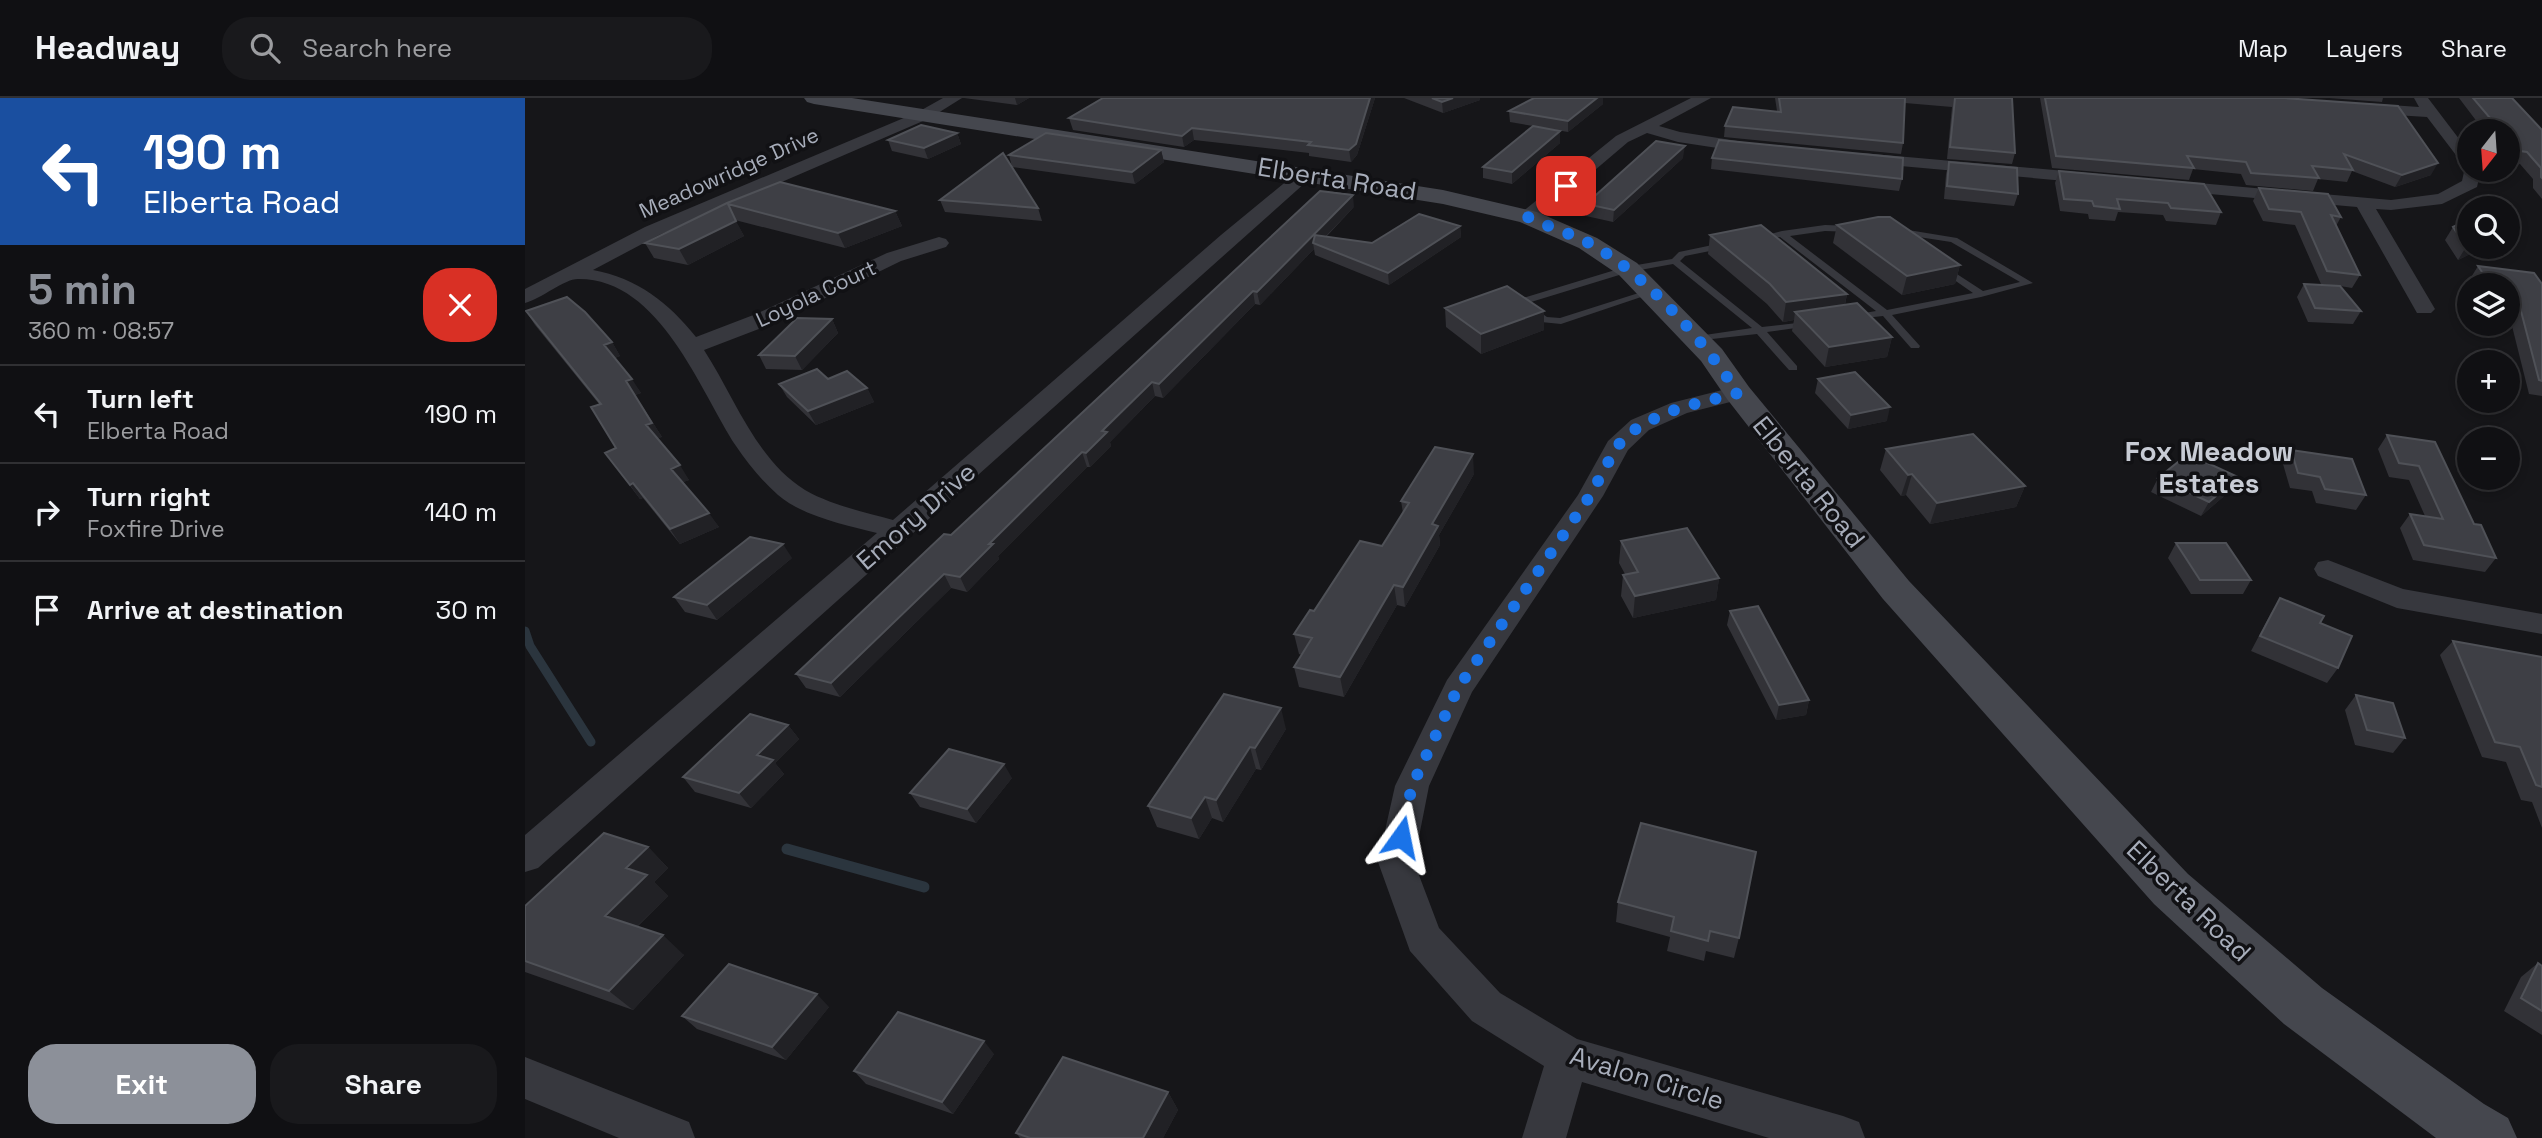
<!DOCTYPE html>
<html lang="en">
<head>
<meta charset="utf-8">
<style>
	:root { --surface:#101013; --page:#19191c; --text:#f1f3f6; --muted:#9c9da0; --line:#303033; --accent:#8c9099 }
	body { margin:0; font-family:"Space Grotesk",sans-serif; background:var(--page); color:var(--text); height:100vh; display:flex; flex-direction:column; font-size:26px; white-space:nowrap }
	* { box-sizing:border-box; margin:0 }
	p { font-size:23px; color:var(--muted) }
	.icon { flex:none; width:38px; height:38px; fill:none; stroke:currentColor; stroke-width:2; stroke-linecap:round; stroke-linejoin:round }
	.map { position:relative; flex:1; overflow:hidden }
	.details { display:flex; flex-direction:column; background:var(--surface); width:525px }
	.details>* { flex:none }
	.hud { background:#1a4fa0; color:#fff; overflow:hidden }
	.needle { width:46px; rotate:197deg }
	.buttons { position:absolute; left:1932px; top:21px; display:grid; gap:14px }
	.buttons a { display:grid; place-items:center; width:63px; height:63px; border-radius:50%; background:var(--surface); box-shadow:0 4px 10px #0003,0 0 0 2px var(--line); font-size:35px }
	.pin { position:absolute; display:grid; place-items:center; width:60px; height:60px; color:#fff; margin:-30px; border-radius:14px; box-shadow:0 4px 10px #0006 }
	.me { position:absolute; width:77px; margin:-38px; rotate:12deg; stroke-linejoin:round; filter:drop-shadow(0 0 5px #0008) }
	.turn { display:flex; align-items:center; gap:24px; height:147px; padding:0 28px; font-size:32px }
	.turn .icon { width:91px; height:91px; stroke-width:2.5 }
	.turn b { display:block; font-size:49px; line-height:60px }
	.round { display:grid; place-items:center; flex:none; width:74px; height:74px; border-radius:28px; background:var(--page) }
	.summary { display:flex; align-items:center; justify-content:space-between; height:119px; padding:0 28px }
	h1 { font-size:42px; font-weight:600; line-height:52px; color:var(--accent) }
	.cta { display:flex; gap:14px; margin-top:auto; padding:14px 28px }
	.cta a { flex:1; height:80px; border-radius:28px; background:var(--accent); color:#fff; font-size:28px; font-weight:600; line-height:80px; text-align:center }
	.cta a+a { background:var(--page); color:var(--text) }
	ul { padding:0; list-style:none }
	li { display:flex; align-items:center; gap:21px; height:98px; padding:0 28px; border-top:2px solid var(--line) }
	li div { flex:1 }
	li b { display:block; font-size:26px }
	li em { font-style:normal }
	header { display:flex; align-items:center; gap:42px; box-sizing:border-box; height:98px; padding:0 35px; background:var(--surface); border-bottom:2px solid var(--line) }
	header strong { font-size:33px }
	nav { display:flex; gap:38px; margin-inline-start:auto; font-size:24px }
	.search { width:490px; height:63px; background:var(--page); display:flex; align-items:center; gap:18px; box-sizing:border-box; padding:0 24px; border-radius:28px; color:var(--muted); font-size:26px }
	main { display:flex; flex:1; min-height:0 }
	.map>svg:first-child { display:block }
</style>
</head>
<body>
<header>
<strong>Headway</strong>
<div class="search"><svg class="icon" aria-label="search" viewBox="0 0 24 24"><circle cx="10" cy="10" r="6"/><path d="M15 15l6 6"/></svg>Search here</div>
<nav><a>Map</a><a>Layers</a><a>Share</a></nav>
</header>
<main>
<section class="details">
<div class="hud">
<div class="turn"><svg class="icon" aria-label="left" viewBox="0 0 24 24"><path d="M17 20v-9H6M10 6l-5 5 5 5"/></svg><div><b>190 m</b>Elberta Road</div></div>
</div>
<div class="summary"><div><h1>5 min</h1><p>360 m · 08:57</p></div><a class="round" style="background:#d93025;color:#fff"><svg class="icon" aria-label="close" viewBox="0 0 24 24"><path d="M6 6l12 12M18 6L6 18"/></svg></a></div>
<ul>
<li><svg class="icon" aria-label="left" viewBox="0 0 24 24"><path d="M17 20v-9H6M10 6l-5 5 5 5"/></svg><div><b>Turn left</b><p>Elberta Road</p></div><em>190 m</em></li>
<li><svg class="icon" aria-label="right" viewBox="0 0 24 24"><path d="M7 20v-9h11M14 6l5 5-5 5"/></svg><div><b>Turn right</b><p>Foxfire Drive</p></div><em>140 m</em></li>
<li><svg class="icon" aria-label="arrive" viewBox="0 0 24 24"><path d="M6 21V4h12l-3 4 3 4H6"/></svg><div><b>Arrive at destination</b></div><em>30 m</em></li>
</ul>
<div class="cta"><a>Exit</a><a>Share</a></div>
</section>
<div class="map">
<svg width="2017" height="1040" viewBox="0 0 2017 1040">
	<rect width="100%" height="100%" fill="#161619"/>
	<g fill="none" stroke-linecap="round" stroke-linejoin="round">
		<path stroke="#2b353e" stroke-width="9" d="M0,533L5,548L66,644"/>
		<path stroke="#2b353e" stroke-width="11" d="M262,751L399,789"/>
		<path fill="#37383e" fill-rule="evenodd" d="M1300,127L1329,128L1333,131L1329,134L1300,133L1265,138L1362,212L1448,195L1415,172L1413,170L1418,167L1458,193L1495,184L1426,144L1368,135V131L1371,130L1432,140L1508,185L1456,199L1367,217L1395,248L1394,250H1386L1358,218L1322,222V218L1351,213L1255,139L1232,144L1227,141L1257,133Z
			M1202,144L1205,145V149L1160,158L1155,163L1237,229L1289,223V227L1285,228L1242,234L1272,268V272H1264L1232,236L1169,243V239L1173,238L1227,230L1148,166L1104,174L1006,204V208L1022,219L1035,220L1123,192L1131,194L1036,226L1016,224L996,209L998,200L1100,169L1147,161L1154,154Z"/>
		<path fill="#37383e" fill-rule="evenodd" d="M418,0H437L405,20L134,137L68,172C112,180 144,205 171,239L231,216L362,155L414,139L421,141L424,145L421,149L376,163L247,226L179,252C209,298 231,362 280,392C306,407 339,414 368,422L696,137L775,72L781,71L790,76L13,770L0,774V737L352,435C321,427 279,419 253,397C237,383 223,366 211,348C175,293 135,180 53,181C39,181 16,201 0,205V191L120,129L393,14Z
			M1166,0H1186L1134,28L1155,34L1238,47L1240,51L1238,55L1232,56L1153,44L1122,35L1103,44L1010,123H996L994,119L996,115L1091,38Z
			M1889,0H1903L1944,54V72H1956L1952,89L1917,106L1866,112L1851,111L1910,211L1906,215H1892L1832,109L1640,92L1631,87L1640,82L1866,102L1913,96L1937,83L1940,69L1902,19L1837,15L1829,10L1837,5L1894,9Z
			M1337,55L1574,76L1583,81L1574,86L1331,64L1329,60L1331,56Z
			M1213,288L1221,290L1225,295L1221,300L1162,315L1124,332L1103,352L1078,398L947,594L904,688L889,764L914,830L975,895L1052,941L1318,1018L1334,1024L1340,1040H1244L1057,984L1041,1040H997L1019,968L947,923L885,853L853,764L870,688L922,582L1053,397L1083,343L1106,322L1146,305Z
			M1803,462L1878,491L2017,516V536L1872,510L1793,478L1789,471L1793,464Z
			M0,959L164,1024L170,1040H94L0,1001Z"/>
		<path fill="#45474e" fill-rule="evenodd" d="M279,0H327L918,92L1012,114L1072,140L1112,165L1197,251L1224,289L1384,483L1663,776L1797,890L1959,1006L1983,1020L1992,1040H1911L1759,926L1629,806L1358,501L1202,301L1176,263L1094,177L1054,150L995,124L918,106L289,6L282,4Z"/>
	</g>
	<path fill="#323237" d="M439,0H504L492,7Z
		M578,0H850L832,57L826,64L784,58V55L669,42L659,49L548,32L544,20Z
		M879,0H955V2L918,15Z
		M1250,0H1487L1490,55L1487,66L1422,61L1427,9L1380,5L1378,45L1376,56L1199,39L1200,28L1252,13Z
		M1515,0H1759L1906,77L1870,89L1827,73L1822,84L1793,81L1788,93L1721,87L1716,76L1668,71L1664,82L1527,70Z
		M1804,0H1858L1857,4Z
		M1934,0H1987L2017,32V101L2008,90V81L1995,66L1988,65L1983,59V33H1959Z
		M1078,6L1043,34L985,24L984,13Z
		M1035,33V45L987,86L958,80V69Z
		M432,35L436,46L403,61L367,53L363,42Z
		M636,52L639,64L610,86L487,69L484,57Z
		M1158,60L1088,124L1061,118V106Z
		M1187,60L1377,81L1374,93L1186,71Z
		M1424,64L1493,96L1489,108L1419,101L1421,76Z
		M1534,73L1696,114L1691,127L1641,123L1638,117L1593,114L1590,123L1564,121L1563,116L1535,113L1530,85Z
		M1734,90L1816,119L1811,128L1835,177L1827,190L1815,188L1836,213L1828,226L1783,224L1772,199L1779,186L1809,188L1796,186L1770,127L1738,123L1728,103Z
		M415,102L513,110L517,123L420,114Z
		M202,105L370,113L377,128L320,150L210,122L219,138L163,167L129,160L120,145Z
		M829,109L801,139L847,145L935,128L936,139L864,187L790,157L789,151L735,207L730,206L638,300L630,298L585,344L586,348L565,369H562L473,458L474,461L442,494L426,490L315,599L281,590L271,576L426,437Z
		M1312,127L1435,167L1430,186L1377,197L1308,145Z
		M1928,129L1944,149H1959L1933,162L1920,142Z
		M1185,137L1322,196L1320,207L1367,239L1362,259L1300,269L1267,233L1269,222L1258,224L1242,206L1183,156Z
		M1953,168L2017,186V298L2004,296L1983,212V187H1949L1945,181Z
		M920,210L1019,232L956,256L921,229Z
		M1,213L87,244L95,258L90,260L116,295L110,297L137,339L132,340L164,382L158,384L194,429L155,446L118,400L115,401L80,355L91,350L74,306L10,227Z
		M307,221L313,235L277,272L241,271L234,257Z
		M303,281L342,290L349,304L291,327L262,299L254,286Z
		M1293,281L1362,323L1323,331L1290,295Z
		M1862,337L1910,344L1949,426L1971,460L1960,474L1888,462L1875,430L1885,416L1900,418L1884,382L1864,379L1853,351Z
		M1361,351L1500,388L1491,409L1405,426L1381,397L1376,398L1355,372Z
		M1766,352L1841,397L1831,412L1791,405L1787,393L1765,390L1758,366Z
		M949,376L914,437L915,447L880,509L872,507L819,599L774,589L769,569L777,557L774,556L769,536L789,513L857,448L878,415L876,403Z
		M1713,379L1705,393L1676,418L1626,394L1633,380Z
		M1096,443L1194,480L1191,502L1108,520L1096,498L1098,477L1100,476L1094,465Z
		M1651,445L1726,482L1718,496H1666L1643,460Z
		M267,460L192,522L160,514L149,499Z
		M1755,500L1795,525L1813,570L1802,585L1726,553L1746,515Z
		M1205,513L1284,602L1281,617L1251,622L1202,527Z
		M1928,543L2017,559V730L2007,704L1996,702L1981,664L1957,659L1915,557Z
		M699,596L761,631L736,672L731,671L698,724L687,720L674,741L632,729L623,708Z
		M1831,597L1880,640L1868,655L1830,647L1820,612Z
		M263,627L274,641L250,665L259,676L226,710L170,694L158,679Z
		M487,680L451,725L395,709L385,695Z
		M1116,725L1214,840L1209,860L1181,853L1179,863L1142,853L1145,839L1091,824L1093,804Z
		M123,749L143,770L129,784L143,798L112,829L159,857L108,912L0,874V808Z
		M2013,865L2017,868V937L1979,913L1996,879Z
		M304,909L261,962L172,931L157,918Z
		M469,956L428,1016L341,986L329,973Z
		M643,994L653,1012L638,1040H495L491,1035Z"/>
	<path fill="#212125" d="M490,0H504L492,7Z
		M845,0H850L832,57L826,64L824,52Z
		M928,0H955V2L918,15L917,4Z
		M1072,0H1078V6L1043,34V23Z
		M667,30L669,42L659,49L657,38Z
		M1035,33V45L987,86V74Z
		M432,35L436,46L403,61L399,50Z
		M1160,48L1158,60L1088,124L1089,112Z
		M636,52L639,64L610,86L607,74Z
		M1913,65L1906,77L1870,89L1877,77Z
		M828,97L829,109L792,147L788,145L789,151L735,207L732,194Z
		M370,113L377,128L320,150L313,135Z
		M211,123L219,138L163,167L154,151Z
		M935,128L936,139L864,187L863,175Z
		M1944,148V149H1959L1933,162L1941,149Z
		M1435,167L1430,186L1377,197L1382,178Z
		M728,193L730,206L638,300L634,286Z
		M1322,196L1318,215L1270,214L1269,222L1258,224L1261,204Z
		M1019,213V232L956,256V236Z
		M307,221L313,235L277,272L270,258Z
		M1367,239L1362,259L1300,269L1304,249Z
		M87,244L95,258L88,261L79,247Z
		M107,281L116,295L110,297L137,339L130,341L121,327L101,283Z
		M627,284L630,298L585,344L586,348L565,369L561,355L577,333Z
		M342,290L349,304L291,327L283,313Z
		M1365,309L1362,323L1323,331L1326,317Z
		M557,354L562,369L473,458L474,461L442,494L435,479L464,446Z
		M948,356L949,376L914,437L915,447L880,509L878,489L907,426Z
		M155,367L164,382L156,385L146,371Z
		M1387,376L1381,397L1376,398L1383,377Z
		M1713,379L1705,393L1676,418L1684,404Z
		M108,385L118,400L115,401L105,387Z
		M1500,388L1491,409L1405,426L1412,405Z
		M184,415L194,429L155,446L145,431Z
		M258,446L267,460L192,522L182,507Z
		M419,476L426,490L315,599L306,585Z
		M1194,480L1191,502L1108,520L1110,498Z
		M869,487L872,507L819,599L815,579Z
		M1284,602L1281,617L1251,622L1254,607Z
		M756,610L761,631L736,672L730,650Z
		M263,627L274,641L250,665L259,676L226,710L214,695L232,657Z
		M725,649L731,671L698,724L691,702Z
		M479,666L487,680L451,725L442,711Z
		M680,699L687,720L674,741L666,720Z
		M123,749L143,770L129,784L143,798L102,838L80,818L101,770Z
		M138,837L159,857L108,912L84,893Z
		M292,896L304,909L261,962L247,949Z
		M459,943L469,956L428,1016L417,1004Z
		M643,994L653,1012L638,1040H618Z"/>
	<path fill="#3e3f45" stroke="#4f5157" stroke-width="2" d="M578,0H845L831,46L824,52L783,47L786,44L667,30L657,38L544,20Z
		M907,0H928L917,4Z
		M1009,0H1072L1043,23L984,13Z
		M1254,0H1380L1378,45L1200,28L1208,9L1256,14Z
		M1430,0H1487L1490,55L1425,49Z
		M1520,0H1759L1873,8L1913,65L1877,77L1819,56L1828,72L1787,68L1794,80L1726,75L1721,64L1662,58L1669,70L1531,58Z
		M1948,0H1987L2017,32V80L2016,79V70L2002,54L1995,53L1983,41V33H1976Z
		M396,27L432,35L399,50L363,42Z
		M1008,28L1035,33L987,74L958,69Z
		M521,35L636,52L607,74L484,57Z
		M1194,42L1378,60L1377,81L1187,60Z
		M1131,43L1160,48L1089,112L1061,106Z
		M478,55L513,110L415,102Z
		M1424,64L1492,70L1493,96L1422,88Z
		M1534,73L1679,86L1696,114L1646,110L1643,105L1592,101L1595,111L1569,108L1567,103L1539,101Z
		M255,84L370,113L313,135L203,106L211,123L154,151L120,145L202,105Z
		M1734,90L1803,96L1816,119L1806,117L1835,177L1802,173L1776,114L1744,111Z
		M795,93L828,97L732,194L728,193L634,286L627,284L577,333L582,334L561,355L557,354L464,446H468L435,479L419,476L306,585L271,576L419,436L426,437Z
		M894,116L935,128L863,175L788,145L790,137L847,145Z
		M1353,119H1365L1435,167L1382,178L1312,127Z
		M1944,121V148L1941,149L1928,129Z
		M1236,127L1322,196L1261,204L1245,186L1185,137Z
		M1953,168L2009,175L2017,186V283L2014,282L1991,194L1983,193V187H1966Z
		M1779,186L1815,188L1836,213L1790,210Z
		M982,188L1019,213L956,236L920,210Z
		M42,199L60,214L87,244L79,247L107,281L101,283L127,325L121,327L155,367L146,371L184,415L145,431L108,385L105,387L80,355L91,350L66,309L76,306L1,213Z
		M1332,205L1367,239L1304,249L1270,214Z
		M272,220L307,221L270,258L234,257Z
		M292,271L303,281L322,273L342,290L283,313L254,286Z
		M1330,274L1365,309L1326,317L1293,281Z
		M1448,336L1500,388L1412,405L1387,376L1383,377L1361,351Z
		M1862,337L1910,344L1949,426L1956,427L1971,460L1899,447L1885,416L1918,421L1894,368L1874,365Z
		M910,349L948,356L907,426L913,428L878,489L869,487L815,579L769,569L787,540L769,536L785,512L789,513L835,443L857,448L884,405L876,403Z
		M1766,352L1827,361L1841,397L1800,391L1795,379L1773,375Z
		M1663,356L1713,379L1684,404L1633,380Z
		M1162,430L1194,480L1110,498L1098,477L1113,474L1096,443Z
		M225,439L258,446L182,507L149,499Z
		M1651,445H1701L1726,482H1675Z
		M1755,500L1799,518L1795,525L1827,538L1813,570L1735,538Z
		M1233,508L1284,602L1254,607L1205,513Z
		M1928,543L2017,559V689L2011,687L1995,649L1970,644Z
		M699,596L756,610L730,650L725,649L691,702L680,699L666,720L623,708Z
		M1831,597L1868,605L1880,640L1842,632Z
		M225,616L263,627L232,657L248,662L214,695L158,679Z
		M424,651L479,666L442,711L385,695Z
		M1116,725L1231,754L1214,840L1185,833L1183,843L1146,833L1149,819L1093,804Z
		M79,735L123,749L101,770L122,777L80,818L138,837L84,893L0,863V808Z
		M2013,865L2017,868V913L1996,900Z
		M204,866L292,896L247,949L157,918Z
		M373,914L459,943L417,1004L329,973Z
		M538,959L643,994L618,1040H505L491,1035Z"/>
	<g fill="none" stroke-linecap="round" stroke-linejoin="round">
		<path stroke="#1a73e8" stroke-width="12" stroke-dasharray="0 21.6" d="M876,739L887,688L933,590L1065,398L1092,348L1115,327L1154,310L1213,295C1179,243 1118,173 1062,144C1043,135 1022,128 1003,119L1041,88"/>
	</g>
	<g text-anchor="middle" stroke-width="7" stroke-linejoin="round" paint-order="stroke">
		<g font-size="21" fill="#a7adba" stroke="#111114">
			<text transform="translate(204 75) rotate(-24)" y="7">Meadowridge Drive</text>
			<text transform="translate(291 196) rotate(-25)" y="7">Loyola Court</text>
		</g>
		<g font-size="26" fill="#a7adba" stroke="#111114">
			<text transform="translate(812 81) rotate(9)" y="9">Elberta Road</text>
			<text transform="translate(1284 384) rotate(51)" y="9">Elberta Road</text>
			<text transform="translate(391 418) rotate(-41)" y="9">Emory Drive</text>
			<text transform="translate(1664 803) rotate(44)" y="9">Elberta Road</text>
			<text transform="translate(1122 980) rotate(17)" y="9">Avalon Circle</text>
		</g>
		<g font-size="28" font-weight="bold" fill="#c8ccd5" stroke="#111114">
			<text x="1684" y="363">Fox Meadow<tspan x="1684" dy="32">Estates</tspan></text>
		</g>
	</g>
</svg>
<div class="buttons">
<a><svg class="needle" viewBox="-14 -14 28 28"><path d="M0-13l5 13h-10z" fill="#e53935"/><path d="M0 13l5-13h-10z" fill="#9c9da0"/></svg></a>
<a><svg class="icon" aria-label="search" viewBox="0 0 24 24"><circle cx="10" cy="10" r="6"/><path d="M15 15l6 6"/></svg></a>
<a><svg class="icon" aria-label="layers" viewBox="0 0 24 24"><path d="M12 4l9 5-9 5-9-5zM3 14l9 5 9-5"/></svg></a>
<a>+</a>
<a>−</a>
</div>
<div class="pin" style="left:1041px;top:88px;background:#d93025"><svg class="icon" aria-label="arrive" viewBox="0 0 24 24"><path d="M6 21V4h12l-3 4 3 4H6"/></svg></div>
<svg class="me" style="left:876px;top:739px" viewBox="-20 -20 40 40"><path d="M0-17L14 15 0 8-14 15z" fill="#1a73e8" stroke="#fff" stroke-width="4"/></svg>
</div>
</main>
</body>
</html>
